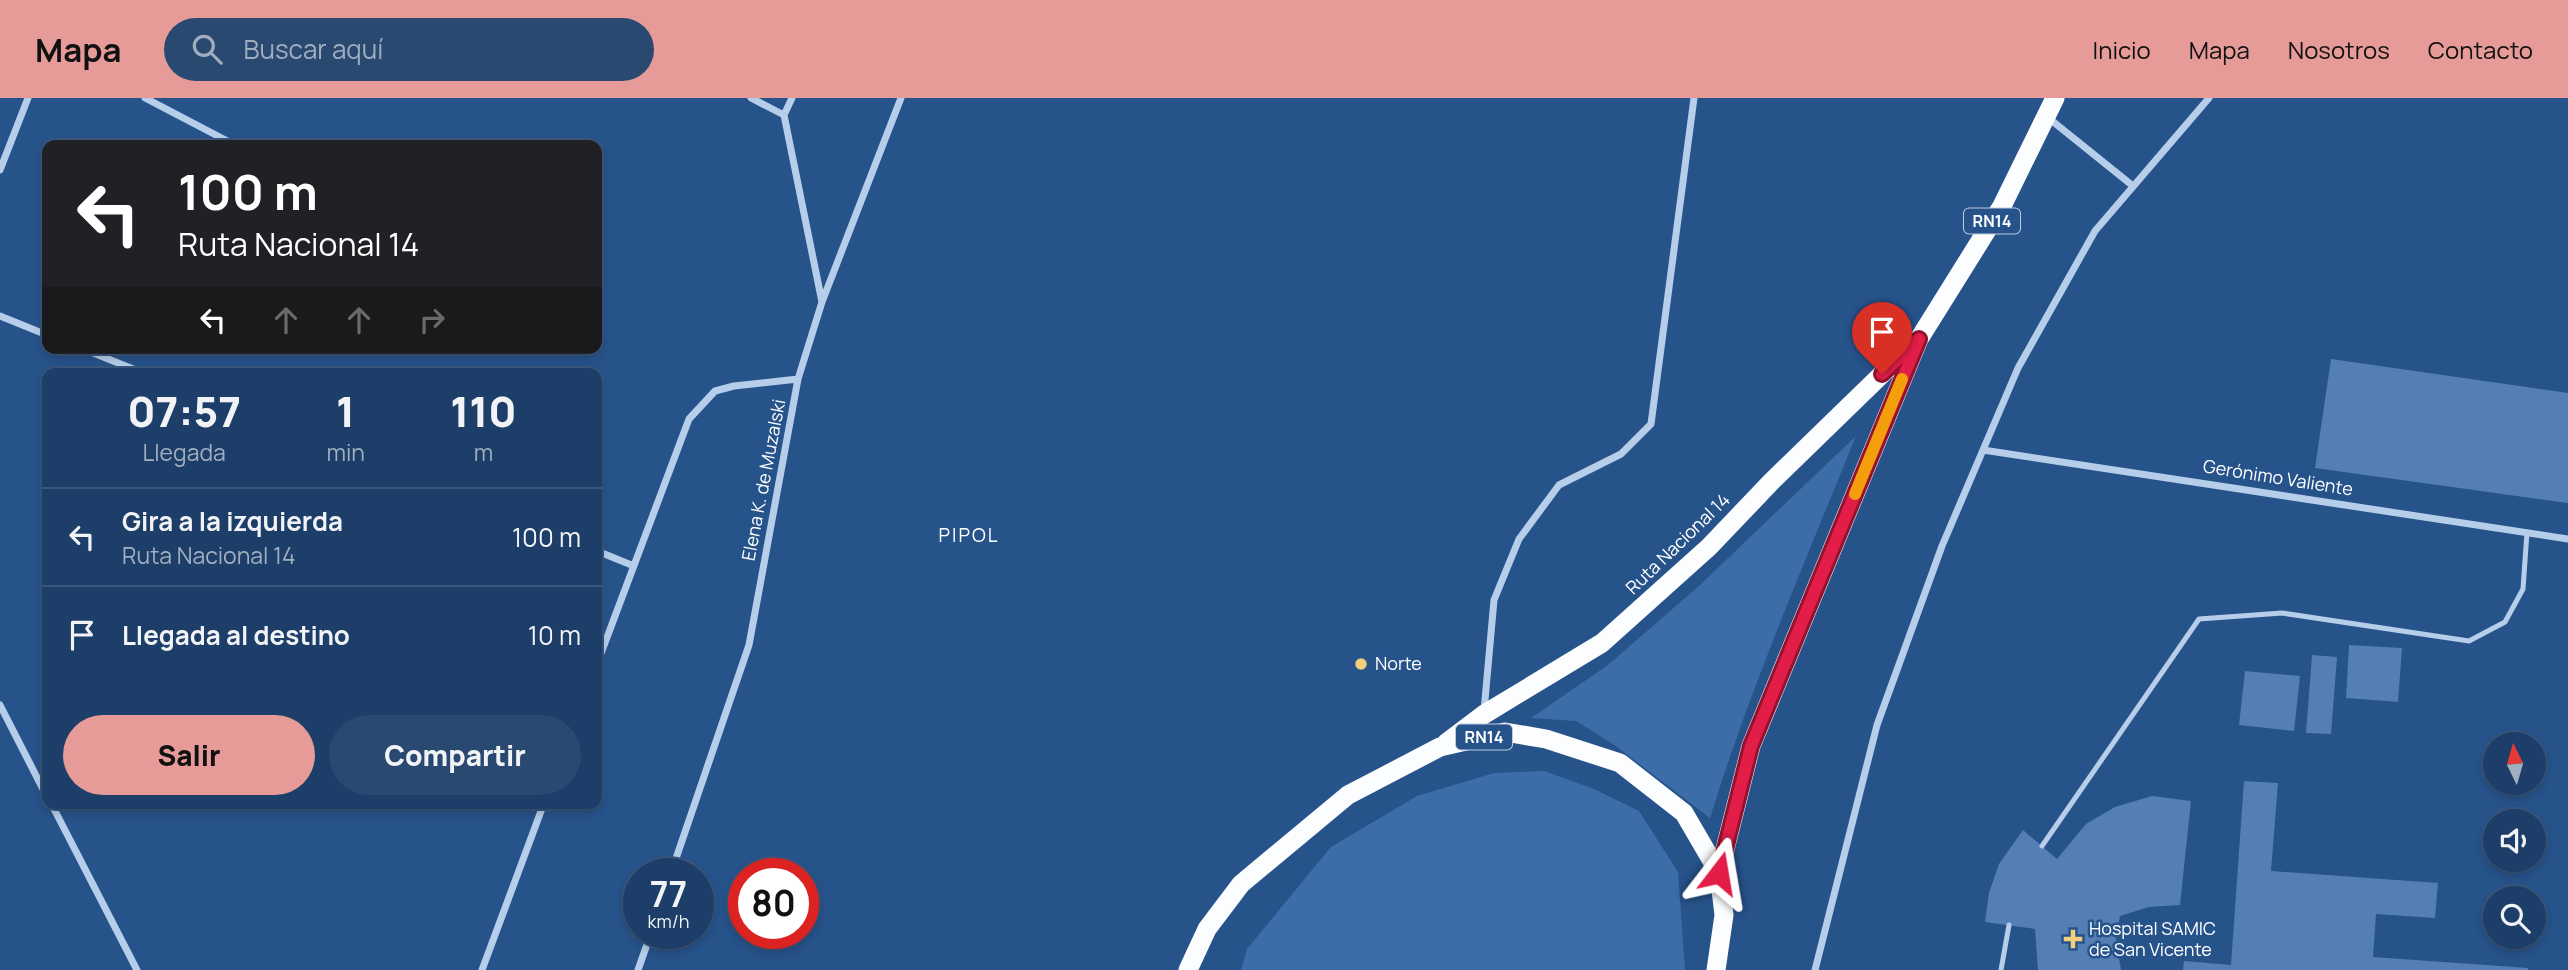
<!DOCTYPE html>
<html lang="es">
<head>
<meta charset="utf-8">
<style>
	:root { --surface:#1d3e68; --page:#2a4971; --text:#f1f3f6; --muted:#a0aec0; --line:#3b577c; --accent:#e69b98 }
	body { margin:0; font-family:Manrope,sans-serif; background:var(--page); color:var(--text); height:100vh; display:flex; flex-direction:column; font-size:26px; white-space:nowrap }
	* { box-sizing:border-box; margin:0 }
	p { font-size:23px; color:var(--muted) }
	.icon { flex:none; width:38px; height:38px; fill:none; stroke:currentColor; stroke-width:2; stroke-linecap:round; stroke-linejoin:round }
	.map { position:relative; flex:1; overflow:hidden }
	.drawer { position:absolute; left:42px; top:270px; width:560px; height:441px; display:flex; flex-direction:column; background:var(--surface); border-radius:14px; box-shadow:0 4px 10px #0003,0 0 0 2px var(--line) }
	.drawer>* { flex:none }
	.hud { position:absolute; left:42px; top:42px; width:560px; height:214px; border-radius:14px; box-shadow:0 4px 10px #0003,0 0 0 2px var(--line); background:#202124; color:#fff; overflow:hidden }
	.needle { width:46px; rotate:355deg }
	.controls { position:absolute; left:2483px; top:634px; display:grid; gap:14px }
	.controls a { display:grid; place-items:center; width:63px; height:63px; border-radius:50%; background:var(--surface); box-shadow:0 4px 10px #0003,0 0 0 2px var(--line); font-size:35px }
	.speed { position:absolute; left:623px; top:760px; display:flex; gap:14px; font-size:35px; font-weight:700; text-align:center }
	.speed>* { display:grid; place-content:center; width:91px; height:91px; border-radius:50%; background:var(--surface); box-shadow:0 4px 10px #0003,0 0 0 2px var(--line); line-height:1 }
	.speed small { font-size:18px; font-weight:400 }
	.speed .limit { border:10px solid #d22; background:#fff; color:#111 }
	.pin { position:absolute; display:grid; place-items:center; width:60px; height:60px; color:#fff; margin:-72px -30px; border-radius:50% 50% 50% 0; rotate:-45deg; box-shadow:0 0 7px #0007 }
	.pin .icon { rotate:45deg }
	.me { position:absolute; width:77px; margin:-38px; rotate:14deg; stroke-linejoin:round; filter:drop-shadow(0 0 5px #0008) }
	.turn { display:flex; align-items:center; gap:24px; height:147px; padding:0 21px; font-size:32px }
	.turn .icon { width:91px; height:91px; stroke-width:2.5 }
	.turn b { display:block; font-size:49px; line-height:60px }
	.lanes { display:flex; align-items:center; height:66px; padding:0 21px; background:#0003; justify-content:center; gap:35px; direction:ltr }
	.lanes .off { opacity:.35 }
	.eta { display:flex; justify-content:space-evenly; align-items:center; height:119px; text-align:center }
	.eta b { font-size:42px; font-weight:800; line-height:49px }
	.primary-button { display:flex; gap:14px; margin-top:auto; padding:14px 21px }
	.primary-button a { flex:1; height:80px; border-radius:42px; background:var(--accent); color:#111; font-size:28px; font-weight:800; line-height:80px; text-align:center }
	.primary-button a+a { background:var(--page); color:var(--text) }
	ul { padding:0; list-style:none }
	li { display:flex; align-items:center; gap:21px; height:98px; padding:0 21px; border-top:2px solid var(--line) }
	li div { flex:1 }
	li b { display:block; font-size:26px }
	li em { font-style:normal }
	header { display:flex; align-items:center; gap:42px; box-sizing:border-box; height:98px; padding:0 35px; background:var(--accent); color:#111 }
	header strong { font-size:33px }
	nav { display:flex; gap:38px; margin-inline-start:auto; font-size:24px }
	.search { width:490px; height:63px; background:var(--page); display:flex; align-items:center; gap:18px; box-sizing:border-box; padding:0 24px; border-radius:38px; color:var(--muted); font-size:26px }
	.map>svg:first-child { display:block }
</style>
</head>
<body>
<header>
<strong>Mapa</strong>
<div class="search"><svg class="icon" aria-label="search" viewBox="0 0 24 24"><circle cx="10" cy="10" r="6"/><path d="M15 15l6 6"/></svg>Buscar aquí</div>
<nav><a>Inicio</a><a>Mapa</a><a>Nosotros</a><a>Contacto</a></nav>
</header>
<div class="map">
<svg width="2568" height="872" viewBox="0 0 2568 872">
	<rect width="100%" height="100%" fill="#27538b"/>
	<path fill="#3c6da8" d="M1856,338C1805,464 1750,590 1710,720L1613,646L1576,623L1531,620L1608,567L1700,487Z
		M1544,673L1594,691L1639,713L1678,774L1685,872H1241L1247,851L1331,749L1417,698L1494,675Z"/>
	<path fill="#547fb4" d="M2331,261L2568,295V405L2315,370Z
		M2349,547L2402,550L2398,604L2346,600Z
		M2312,557L2337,559L2331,636L2306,635Z
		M2245,573L2300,578L2294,633L2239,627Z
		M2244,683L2278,685L2271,773L2438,785L2435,820L2376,816L2373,859L2528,870V872H2183L2184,863L2231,867Z
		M2152,698L2191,703L2180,807L2149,809L2120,818L2116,842L2121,872H2038L2035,831L1985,824L1989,795L1999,766L2023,732L2057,761L2086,726L2115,709Z"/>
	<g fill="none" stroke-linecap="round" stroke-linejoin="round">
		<path stroke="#b6ceea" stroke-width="5" d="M2042,748L2199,521L2282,515L2469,543L2505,524L2523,491L2527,434
			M2001,872L2009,827"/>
		<path stroke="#b6ceea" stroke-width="7" d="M145,0L235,47
			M751,0L784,17L822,204
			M784,17L792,0
			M2046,18L2133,88
			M0,72L28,0
			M0,218L47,237
			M81,250L143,275
			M1983,352L2568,441
			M597,453L634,468
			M597,566L689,321L715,293L734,288L798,281
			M0,607L47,699
			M1484,613L1494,502L1519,441L1559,387L1621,356L1651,326L1694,0
			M51,705L137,872
			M671,775L749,547L798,281L822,204L901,0
			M482,872L544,705
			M638,872L651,835
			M1815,872L1877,627L1942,448L2018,270L2095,133L2209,0"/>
		<path stroke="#fcfdfe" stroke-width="19" d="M1446,645L1483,617L1602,545L1709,449L1772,383L1913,246
			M1719,775L1751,648L1919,241L2002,108L2055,0
			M1188,872L1207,831L1241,786L1348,697L1440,649L1505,634L1546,641L1620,665L1684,715L1719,775L1724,817L1716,872"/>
	</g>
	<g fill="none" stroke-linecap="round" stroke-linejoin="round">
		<g stroke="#92132f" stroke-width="18">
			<path id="route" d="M1719,775L1751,648L1919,241L1882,276"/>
		</g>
		<use href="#route" stroke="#e11d48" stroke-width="12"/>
		<path stroke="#f59e0b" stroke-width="12" d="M1855,396L1902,281"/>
	</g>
	<g fill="#f2cf7b" stroke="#27538b" stroke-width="2.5">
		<circle cx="1361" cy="566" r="7"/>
		<path d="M2069.5 830.5h7v7h7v7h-7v7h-7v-7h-7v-7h7z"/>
	</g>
	<g text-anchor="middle" stroke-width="5" stroke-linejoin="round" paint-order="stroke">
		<g fill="#27538b" stroke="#becbdc" stroke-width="2">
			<rect x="1964" y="110.5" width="56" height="25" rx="5"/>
			<rect x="1456" y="626.5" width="56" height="25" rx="5"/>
		</g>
		<g font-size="16" font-weight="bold" fill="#fff">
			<text x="1992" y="129">RN14</text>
			<text x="1484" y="645">RN14</text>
		</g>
		<g font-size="18" fill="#fff" stroke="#27538b">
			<text transform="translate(2278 380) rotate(9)" y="6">Gerónimo Valiente</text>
			<text transform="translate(764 382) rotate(-79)" y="6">Elena K. de Muzalski</text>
			<text transform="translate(1678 446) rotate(-44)" y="6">Ruta Nacional 14</text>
		</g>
		<g font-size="18" fill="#fff" stroke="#27538b" text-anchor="start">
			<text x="1375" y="572">Norte</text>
			<text x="2089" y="837">Hospital SAMIC<tspan x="2089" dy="21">de San Vicente</tspan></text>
		</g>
		<g font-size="19" letter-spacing="2" fill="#fff" stroke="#27538b">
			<text x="969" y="444">PIPOL</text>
		</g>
	</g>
</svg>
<div class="controls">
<a><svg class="needle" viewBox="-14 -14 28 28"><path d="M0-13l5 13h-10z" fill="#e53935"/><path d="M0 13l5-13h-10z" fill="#a0aec0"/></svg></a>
<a><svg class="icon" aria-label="sound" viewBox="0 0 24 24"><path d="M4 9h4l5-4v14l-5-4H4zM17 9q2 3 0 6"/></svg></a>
<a><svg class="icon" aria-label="search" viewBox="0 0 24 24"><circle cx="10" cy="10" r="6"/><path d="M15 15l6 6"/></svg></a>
</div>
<div class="speed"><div>77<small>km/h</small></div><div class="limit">80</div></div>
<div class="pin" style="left:1882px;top:276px;background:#d93025"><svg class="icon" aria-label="arrive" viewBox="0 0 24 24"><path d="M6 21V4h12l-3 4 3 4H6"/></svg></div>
<svg class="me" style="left:1719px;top:775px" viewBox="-20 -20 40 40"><path d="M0-17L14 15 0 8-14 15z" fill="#e11d48" stroke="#fff" stroke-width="4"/></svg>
<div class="hud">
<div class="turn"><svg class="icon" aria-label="left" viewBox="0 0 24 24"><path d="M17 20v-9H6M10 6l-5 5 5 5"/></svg><div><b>100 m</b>Ruta Nacional 14</div></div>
<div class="lanes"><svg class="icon" aria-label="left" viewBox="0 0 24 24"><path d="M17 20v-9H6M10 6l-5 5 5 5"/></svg><svg class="icon off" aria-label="ahead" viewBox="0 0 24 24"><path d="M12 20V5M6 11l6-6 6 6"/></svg><svg class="icon off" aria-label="ahead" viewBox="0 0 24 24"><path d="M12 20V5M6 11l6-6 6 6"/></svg><svg class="icon off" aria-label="right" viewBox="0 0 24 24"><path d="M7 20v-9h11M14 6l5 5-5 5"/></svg></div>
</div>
<section class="drawer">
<div class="eta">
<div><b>07:57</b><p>Llegada</p></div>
<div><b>1</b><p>min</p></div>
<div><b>110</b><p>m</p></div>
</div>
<ul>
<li><svg class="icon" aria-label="left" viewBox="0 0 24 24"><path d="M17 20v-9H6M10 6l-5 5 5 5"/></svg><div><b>Gira a la izquierda</b><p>Ruta Nacional 14</p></div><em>100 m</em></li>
<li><svg class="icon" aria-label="arrive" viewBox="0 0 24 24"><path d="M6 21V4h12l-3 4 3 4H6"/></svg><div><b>Llegada al destino</b></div><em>10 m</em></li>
</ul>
<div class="primary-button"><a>Salir</a><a>Compartir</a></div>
</section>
</div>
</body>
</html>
